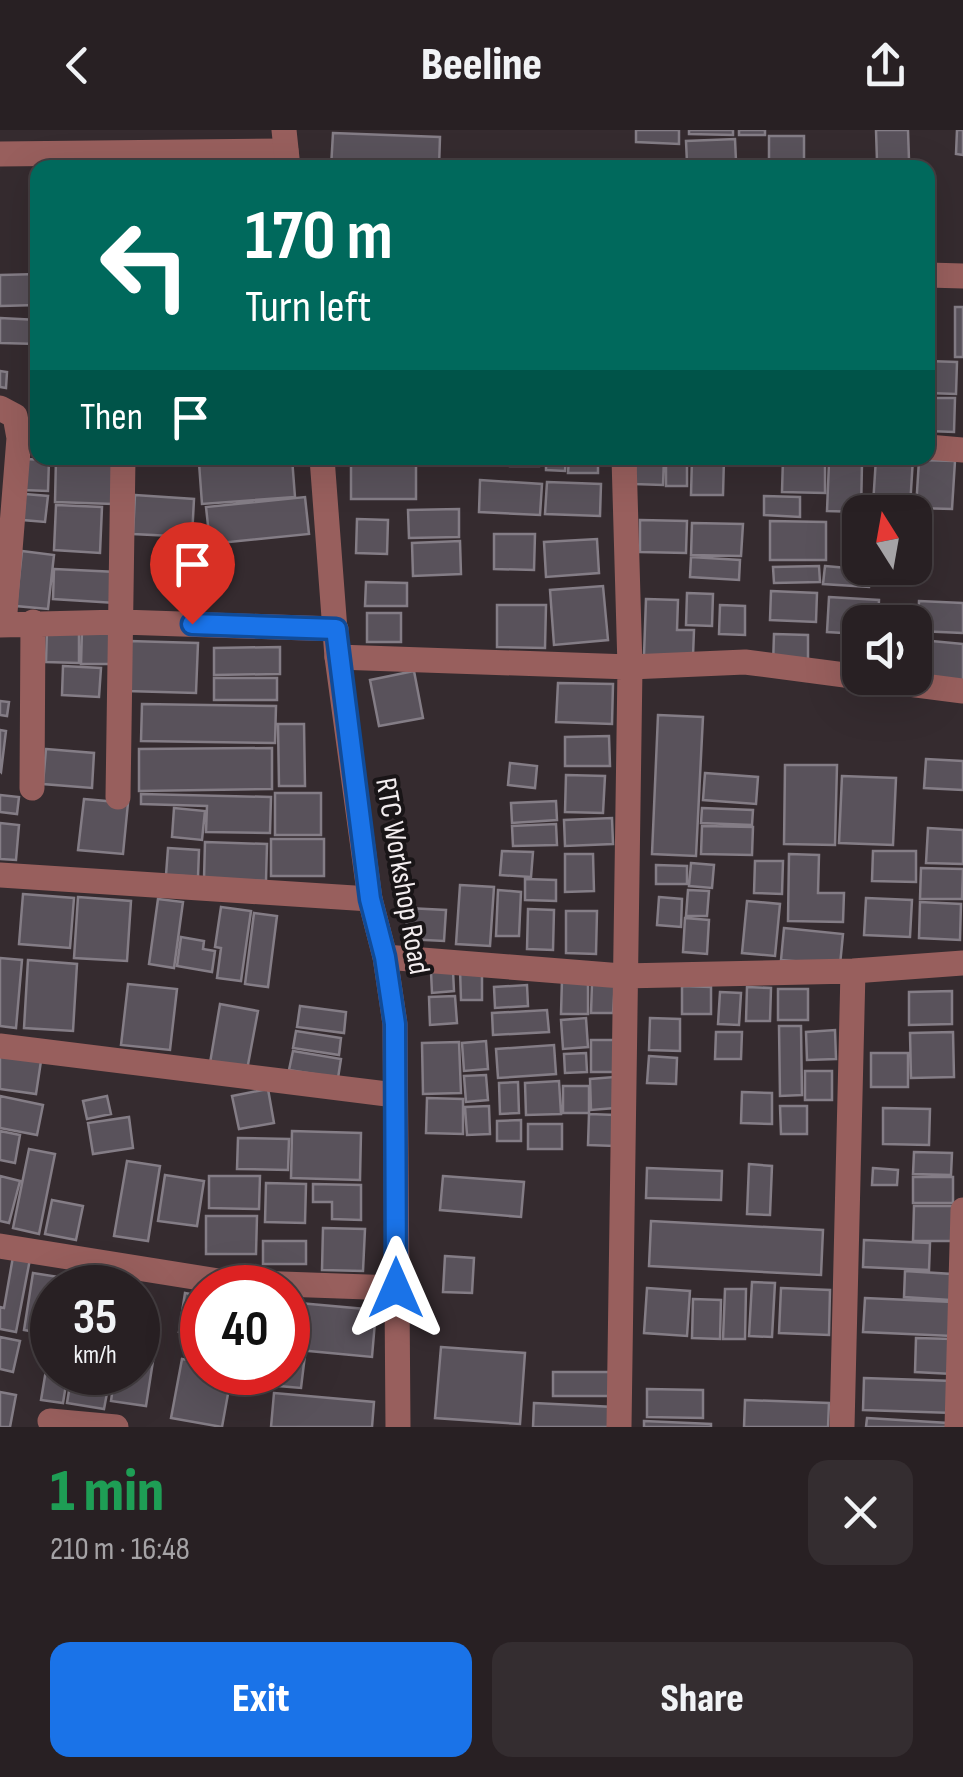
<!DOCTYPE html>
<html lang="en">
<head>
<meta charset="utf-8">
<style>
	:root { --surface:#282023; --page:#342d30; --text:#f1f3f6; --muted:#a5a3a6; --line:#443e41; --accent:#1a73e8 }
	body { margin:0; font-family:"Sofia Sans Condensed",sans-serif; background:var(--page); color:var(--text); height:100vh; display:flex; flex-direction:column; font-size:38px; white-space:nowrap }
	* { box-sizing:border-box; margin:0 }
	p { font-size:32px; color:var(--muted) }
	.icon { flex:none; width:55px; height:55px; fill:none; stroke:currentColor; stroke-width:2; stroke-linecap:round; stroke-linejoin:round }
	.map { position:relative; height:1297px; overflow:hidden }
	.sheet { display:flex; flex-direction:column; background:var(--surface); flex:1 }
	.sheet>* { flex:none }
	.hud { position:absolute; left:30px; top:30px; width:905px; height:305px; border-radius:20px; box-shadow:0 10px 40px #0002,0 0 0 2px var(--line); background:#00695c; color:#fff; overflow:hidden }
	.needle { width:65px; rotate:349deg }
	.controls { position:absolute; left:842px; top:365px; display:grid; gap:20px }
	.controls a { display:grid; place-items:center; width:90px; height:90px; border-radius:20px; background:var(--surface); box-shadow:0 10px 40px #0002,0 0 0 2px var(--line); font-size:50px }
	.speed { position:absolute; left:30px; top:1135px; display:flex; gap:20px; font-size:50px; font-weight:700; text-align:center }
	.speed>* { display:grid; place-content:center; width:130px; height:130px; border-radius:50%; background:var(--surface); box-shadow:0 10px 40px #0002,0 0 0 2px var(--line); line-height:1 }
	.speed small { font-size:25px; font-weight:400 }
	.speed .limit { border:15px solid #d22; background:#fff; color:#111 }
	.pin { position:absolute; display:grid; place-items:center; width:85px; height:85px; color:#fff; margin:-102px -42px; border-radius:50% 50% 50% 0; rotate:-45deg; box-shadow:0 0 10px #0007 }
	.pin .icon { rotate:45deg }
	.me { position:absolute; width:110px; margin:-55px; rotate:0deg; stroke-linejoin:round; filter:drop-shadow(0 0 8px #0008) }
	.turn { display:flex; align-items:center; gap:35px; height:210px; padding:0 50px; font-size:45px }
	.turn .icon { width:130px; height:130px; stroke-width:2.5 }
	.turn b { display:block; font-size:70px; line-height:85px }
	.then { display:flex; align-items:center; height:95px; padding:0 50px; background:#0003; gap:20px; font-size:38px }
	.round { display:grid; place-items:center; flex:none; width:105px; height:105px; border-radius:20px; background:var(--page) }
	.head { display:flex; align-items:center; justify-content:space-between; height:170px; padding:0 50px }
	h1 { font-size:60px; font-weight:800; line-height:75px; color:#1e9e55 }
	.primary-button { display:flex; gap:20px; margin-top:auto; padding:20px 50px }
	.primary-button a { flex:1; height:115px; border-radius:20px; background:var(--accent); color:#fff; font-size:40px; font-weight:800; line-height:115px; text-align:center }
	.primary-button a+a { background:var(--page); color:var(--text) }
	header { display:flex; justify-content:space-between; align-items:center; height:130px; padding:0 50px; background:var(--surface); font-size:45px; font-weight:800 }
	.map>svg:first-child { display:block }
</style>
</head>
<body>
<header><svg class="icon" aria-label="back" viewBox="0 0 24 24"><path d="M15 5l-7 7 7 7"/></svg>Beeline<svg class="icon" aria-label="share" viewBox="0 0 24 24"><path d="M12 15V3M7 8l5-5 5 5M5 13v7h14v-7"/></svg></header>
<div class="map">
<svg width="963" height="1297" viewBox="0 0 963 1297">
	<rect width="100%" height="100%" fill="#352b2f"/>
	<path fill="#59525b" stroke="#847d86" stroke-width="2.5" d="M636,0H679V14L636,12Z
		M689,0H733V5L689,4Z
		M739,0H765V5H739Z
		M876,0H908L909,30L877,31Z
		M957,0H963V25L956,24Z
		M333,3L440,7L439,38H331Z
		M769,6H804V33L769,32Z
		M735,9L736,31L687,33L686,11Z
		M474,31L601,32V38H474Z
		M38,144V175L0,176V145Z
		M955,177H963V227H955Z
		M0,188L38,190V214L0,213Z
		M928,231L957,232L956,264L928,263Z
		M0,241L7,242L6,258L0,257Z
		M32,258L38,259V288H31Z
		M928,268H955L954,302L928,301Z
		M25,306H38V322H25Z
		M133,328H162V331L134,332Z
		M292,328L295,367L202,374L199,333Z
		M351,328H416V369H351Z
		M510,328H539V336H510Z
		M546,328H566L565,341L546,340Z
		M569,328H598V343H568Z
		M636,328H664L663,355L634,354Z
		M666,328H687V356H666Z
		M692,328H724L723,365H691Z
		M783,328H825V363L782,362Z
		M876,328H913L910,377L873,375Z
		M24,329L49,330L48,361L22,360Z
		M56,329L115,330L113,374L55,372Z
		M919,330L955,331L952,379L916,378Z
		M829,332L862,333L861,382L827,381Z
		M480,350L542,354L540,385L479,382Z
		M547,352L601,354L600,386L545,384Z
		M25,364L48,366L45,392L23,390Z
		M135,365L194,369L192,407L133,404Z
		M764,366L800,367V387L764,385Z
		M305,367L309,404L210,414L206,377Z
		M56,375L102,377L100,423L54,420Z
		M459,379V407L409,408L408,380Z
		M357,389L388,390L387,424L356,423Z
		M640,390L687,391L686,423L640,422Z
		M770,391L826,392V430H770Z
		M692,393L743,394L741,426L691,425Z
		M494,404H535L534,440L494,439Z
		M597,409L599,443L546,447L544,412Z
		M460,411L461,444L413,446L412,413Z
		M168,419H218V462H168Z
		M22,421L54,425L48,479L16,476Z
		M691,427L740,430L739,450L690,447Z
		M819,436L820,452L774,453L773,437Z
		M825,436L870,440L869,457L823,454Z
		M54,439L117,442L115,473L53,469Z
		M366,452L407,453V476H365Z
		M603,456L608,510L554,515L550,460Z
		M771,461L817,463L816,492L770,490Z
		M687,463L713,464L712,496L686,495Z
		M829,467L879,470L878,492H860V504L827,502Z
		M646,469L678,470L677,500H694L693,526L644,525Z
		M919,471L963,473V503L918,501Z
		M497,475H546L545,518L497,517Z
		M720,475L745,476V505L719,504Z
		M367,483H401V512H367Z
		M47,498L79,499V533L46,532Z
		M82,500H113L112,534H81Z
		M774,504L808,505V536L773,535Z
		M921,510L963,514V552L918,548Z
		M129,511L198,513L196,563L127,561Z
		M280,517V544L214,545V518Z
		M63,536L101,538L99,567L62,565Z
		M414,541L423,588L379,596L370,550Z
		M214,548H277V570H214Z
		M558,553L613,554L612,594L556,592Z
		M0,571L9,572L7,586L0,585Z
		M142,574L276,576L275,613L141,611Z
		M658,585L703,587L696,726L652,724Z
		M278,594H304L305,656H279Z
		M0,600L6,601L1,642L0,641Z
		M609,606L610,636H565V607Z
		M272,618V659L139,661V619Z
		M46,619L94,623L92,658L43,654Z
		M926,629L963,631V660L924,658Z
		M510,633L537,636L535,658L508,655Z
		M785,635H837L835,715L784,714Z
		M705,643L758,647L756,674L703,670Z
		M566,645L605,646L603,683L565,682Z
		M842,646L896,648L893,715L839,713Z
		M275,663H321V705H275Z
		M141,664L271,667L270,703L206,702L207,676L141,674Z
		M0,665L19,667L17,684L0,682Z
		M84,669L128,673L123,724L78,720Z
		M556,671L557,690L512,693L511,673Z
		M174,678L205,681L202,710L172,707Z
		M702,678L753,680L752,695L701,693Z
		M612,688L613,714L565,716L564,690Z
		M0,693L19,695L16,730L0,729Z
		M556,694L557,715L513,716L512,696Z
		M702,696L753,697L752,725L701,724Z
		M928,698L963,700V734L926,733Z
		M271,709H324V746H271Z
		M205,712L267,714L266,751L204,749Z
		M168,718L199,720L198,747L166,745Z
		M502,721L533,722L531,747L500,745Z
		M873,721H916V752L872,751Z
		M565,724H593L594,761L565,762Z
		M789,724L819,725L818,763H844L843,792L788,791Z
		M755,731H783L782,764L754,763Z
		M691,733L714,735L712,758L689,756Z
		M656,735L687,736V754H656Z
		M921,738L963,739L962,769H920Z
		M525,749L556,750V771L525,770Z
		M460,755L494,757L490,816L456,814Z
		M498,760L521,762L519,806H496Z
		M688,760L709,761L707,786H686Z
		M23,764L74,768L70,818L19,814Z
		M78,767L131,771L127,831L74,828Z
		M659,767L682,769L681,797L657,795Z
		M866,768L912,770L910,807L864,805Z
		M158,769L183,772L174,838L149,834Z
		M747,771L780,774L775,826L742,823Z
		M920,772L961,774L960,810L919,808Z
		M221,777L251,781L241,851L217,848L221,818L215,817Z
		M407,778L446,780L444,811L406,809Z
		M528,779L554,780L553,820L527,819Z
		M566,781H597L596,824L566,823Z
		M254,783L277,786L268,857L245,854Z
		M685,788L709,790L707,824L683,822Z
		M784,798L843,804L840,835L781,830Z
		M181,807L204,811L203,819L215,821L212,842L177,836Z
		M0,828L22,830L16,898L0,896Z
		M28,830L77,834L73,901L24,898Z
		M460,839H482V870H461Z
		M453,841L454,861L432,863L431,842Z
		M562,849L588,850V884H561Z
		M592,853H615L613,883H591Z
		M128,854L177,859L170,920L121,915Z
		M527,855L528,876L495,878L494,857Z
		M682,856L711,857V884H682Z
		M747,857L771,858L770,891H746Z
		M778,859H808V890H778Z
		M952,861V894L909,895V862Z
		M720,862L741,863L739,895L718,894Z
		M455,866L457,893L430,895L429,867Z
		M220,874L258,881L247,940L210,933Z
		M300,876L346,882L344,903L297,897Z
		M547,880L549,902L493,905L492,883Z
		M586,888L588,917L563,919L561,890Z
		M650,888L680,889V921L649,920Z
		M779,896H801L802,965L780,966Z
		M835,900L836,929L807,930L806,902Z
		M296,901L341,908L339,925L293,918Z
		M716,902H742L741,929H715Z
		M953,902L954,947L911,948L910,903Z
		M591,910H618L617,942H591Z
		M486,911L488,939L464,941L462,913Z
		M459,912L461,963L423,964L422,913Z
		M554,915L556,944L498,948L496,919Z
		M293,921L341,929L338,948L289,940Z
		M586,923L587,942L565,943L564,924Z
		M871,923H908V957H871Z
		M0,925L41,931L36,964L0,959Z
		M649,926L677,928L676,954L647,953Z
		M805,941H832V970H805Z
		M486,945L488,970L466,972L464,946Z
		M614,947L615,978L591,980L590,949Z
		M559,951L561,984L526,985L525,953Z
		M518,952L519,983L500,984L499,953Z
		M563,956H589V983H563Z
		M268,959L274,993L239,999L232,966Z
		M742,962L772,963V994L741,993Z
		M0,966L43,975L37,1005L0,998Z
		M107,966L111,984L87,989L83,971Z
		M427,968L463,969V1004L426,1003Z
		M489,976L490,1004L467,1005L465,977Z
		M780,976H807V1004H781Z
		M883,978L930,979L929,1015L883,1014Z
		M589,984L616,985L615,1016L588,1015Z
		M129,987L133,1018L93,1024L88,993Z
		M521,990V1011H497V991Z
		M528,994H562V1019H528Z
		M0,1001L20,1005L15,1033L0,1030Z
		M292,1001L361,1003L360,1050L291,1048Z
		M238,1008L289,1009L288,1040L237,1039Z
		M29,1019L55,1024L39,1104L13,1098Z
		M914,1022L952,1023L951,1045L913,1044Z
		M127,1031L160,1036L148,1111L114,1106Z
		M749,1034L772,1036L770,1085L747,1084Z
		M647,1038L722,1041L721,1070L646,1068Z
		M873,1038L898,1040L897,1055H872Z
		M165,1045L204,1051L197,1096L158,1091Z
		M0,1046L20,1051L9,1093L0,1091Z
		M209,1046H260L259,1079L209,1078Z
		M443,1046L524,1052L521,1087L440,1080Z
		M913,1047H953V1073H913Z
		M266,1053L306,1054L305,1093L265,1092Z
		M313,1054L361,1055V1090L332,1089V1072H313Z
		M52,1070L83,1076L76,1110L45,1104Z
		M914,1076H957L956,1111H913Z
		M206,1086H257L256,1124H206Z
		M651,1091L823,1100L821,1145L649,1136Z
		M323,1098L365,1099L363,1141L322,1140Z
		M864,1110L930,1113L929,1140L863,1137Z
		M263,1111H306V1134H263Z
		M14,1121L31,1124L16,1202L0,1199V1177L4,1178Z
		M445,1126L474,1128L472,1163L443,1162Z
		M905,1141L952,1144L950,1170L904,1167Z
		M33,1143L65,1148L64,1158H52V1205L24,1200Z
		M752,1152L775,1153L772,1207L749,1206Z
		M647,1158L690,1161L687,1206L644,1203Z
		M781,1158L830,1160L829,1205L779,1203Z
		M725,1159H746L745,1209H723Z
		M185,1163L202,1166V1205L179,1202Z
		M865,1168L953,1172L952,1206L863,1202Z
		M693,1169L721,1170L720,1209L692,1208Z
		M288,1172L376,1180L372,1227L288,1219Z
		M0,1207L20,1211L13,1242L0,1239Z
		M916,1208L953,1209L952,1244L915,1242Z
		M441,1217L525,1223L520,1294L435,1288Z
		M49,1222L52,1242H68L63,1273L41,1270Z
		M288,1223L305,1225L301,1258L279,1256L280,1242H288Z
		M138,1229L153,1231L146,1276L111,1271L115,1242H138Z
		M182,1229L202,1232V1242H232L222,1297L171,1288Z
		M72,1242H111L104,1279L67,1273Z
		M553,1242H611V1266H553Z
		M864,1248L954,1251L953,1283L863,1280Z
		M647,1259L703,1260V1288L647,1287Z
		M0,1262L16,1265L10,1297H0Z
		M274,1263L374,1272L372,1297H271Z
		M745,1270L829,1273L828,1297H744Z
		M534,1273L614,1277L613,1297H533Z
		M867,1288L948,1293V1297H866Z
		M644,1291L711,1294V1297H644Z"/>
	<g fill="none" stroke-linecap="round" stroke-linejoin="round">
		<path stroke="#985f5d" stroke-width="25" d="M0,24L286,21
			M928,145L963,146
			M0,278L15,286L19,308L4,495
			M928,317L963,320
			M0,495L121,492L336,499
			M337,527L630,537L745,532L860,547
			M862,548L963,561
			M32,658L33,492
			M118,667L123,328
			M0,745L370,769
			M385,827L622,846L853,841L963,833
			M0,916L395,965
			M0,1116L225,1152L396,1158
			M50,1291L116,1297
			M619,1297L630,537L624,328
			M842,1297L853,841
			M957,1297L963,1080"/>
		<path stroke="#985f5d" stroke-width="25" d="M284,0L288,38
			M322,328L337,527L370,769L385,827L395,894L398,1297"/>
	</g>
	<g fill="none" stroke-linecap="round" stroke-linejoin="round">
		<g stroke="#114b97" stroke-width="25">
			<path id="route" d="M192,494L336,499L370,769L385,827L395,894L396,1158"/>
		</g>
		<use href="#route" stroke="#1a73e8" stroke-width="18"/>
	</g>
	<g text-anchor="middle" stroke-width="8" stroke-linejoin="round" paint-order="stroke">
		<g font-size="30" fill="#f3edef" stroke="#191517">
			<text transform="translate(403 746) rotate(80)" y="10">RTC Workshop Road</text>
		</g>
	</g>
</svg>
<div class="controls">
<a><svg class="needle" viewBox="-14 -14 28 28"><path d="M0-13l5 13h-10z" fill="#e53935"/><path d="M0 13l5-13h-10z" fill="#a5a3a6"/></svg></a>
<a><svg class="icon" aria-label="sound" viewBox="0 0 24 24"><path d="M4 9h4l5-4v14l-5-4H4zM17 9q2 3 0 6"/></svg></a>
</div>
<div class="speed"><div>35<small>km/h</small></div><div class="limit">40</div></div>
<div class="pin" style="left:192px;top:494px;background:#d93025"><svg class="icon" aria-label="arrive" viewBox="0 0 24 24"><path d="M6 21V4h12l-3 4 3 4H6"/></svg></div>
<svg class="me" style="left:396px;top:1158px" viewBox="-20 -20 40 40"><path d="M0-17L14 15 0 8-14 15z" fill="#1a73e8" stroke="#fff" stroke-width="4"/></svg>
<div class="hud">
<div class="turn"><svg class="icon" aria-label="left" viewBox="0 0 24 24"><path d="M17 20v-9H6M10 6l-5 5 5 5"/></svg><div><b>170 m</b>Turn left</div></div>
<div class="then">Then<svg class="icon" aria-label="arrive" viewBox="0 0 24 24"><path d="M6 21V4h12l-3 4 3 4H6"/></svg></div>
</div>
</div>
<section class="sheet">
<div class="head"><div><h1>1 min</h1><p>210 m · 16:48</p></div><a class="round"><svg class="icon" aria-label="close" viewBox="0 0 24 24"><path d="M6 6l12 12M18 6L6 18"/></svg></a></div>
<div class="primary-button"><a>Exit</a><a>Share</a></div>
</section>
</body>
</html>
